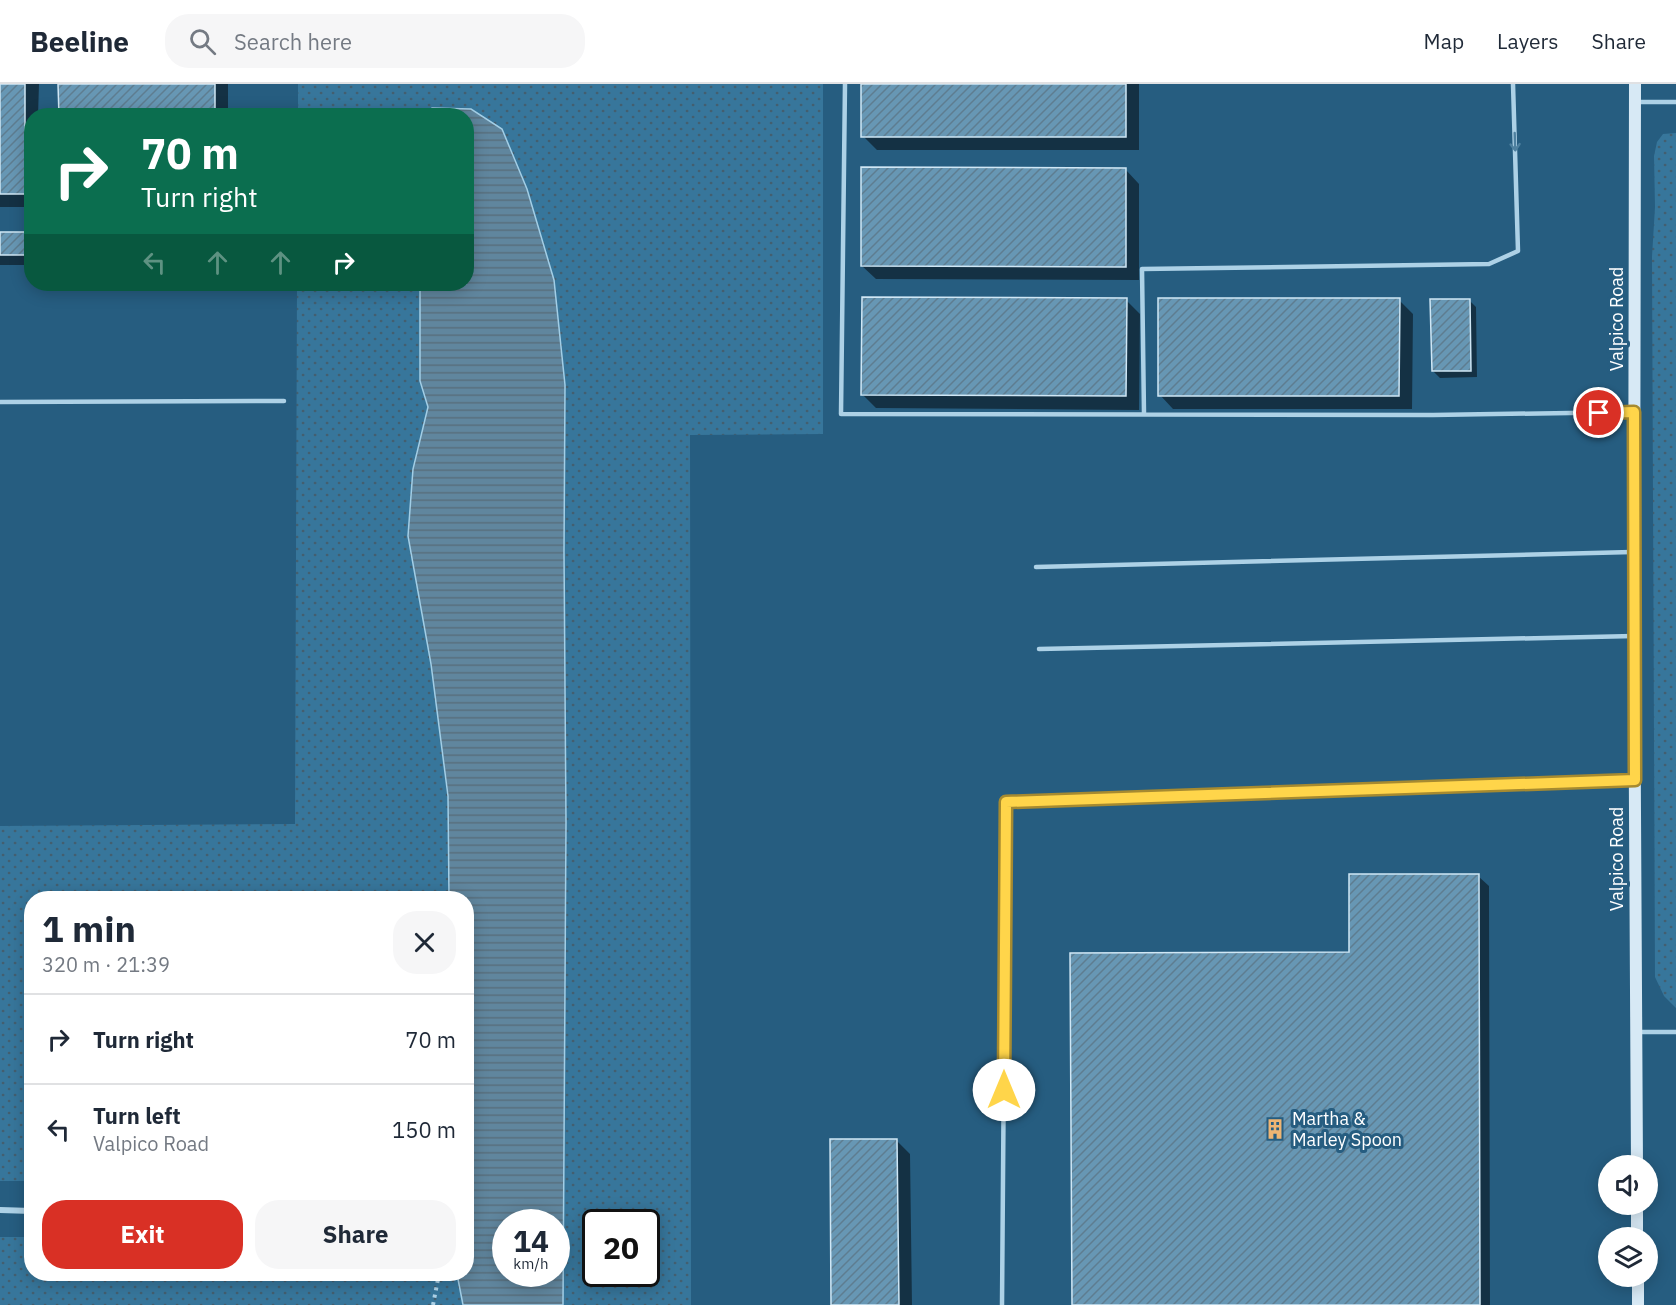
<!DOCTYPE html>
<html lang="en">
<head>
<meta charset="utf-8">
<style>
	:root { --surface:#fff; --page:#f6f6f7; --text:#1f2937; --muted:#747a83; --line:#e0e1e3; --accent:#d93025 }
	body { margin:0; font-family:"IBM Plex Sans",sans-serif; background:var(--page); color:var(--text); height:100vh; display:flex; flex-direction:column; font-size:22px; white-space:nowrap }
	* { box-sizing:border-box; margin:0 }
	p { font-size:20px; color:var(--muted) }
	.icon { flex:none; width:33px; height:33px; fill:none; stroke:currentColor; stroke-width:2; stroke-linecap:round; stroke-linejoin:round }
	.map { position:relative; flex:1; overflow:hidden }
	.sheet { position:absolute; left:24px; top:807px; width:450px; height:390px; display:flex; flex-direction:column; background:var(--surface); border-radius:24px; box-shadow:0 3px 15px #0003 }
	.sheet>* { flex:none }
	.hud { position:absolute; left:24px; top:24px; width:450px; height:183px; border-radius:24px; box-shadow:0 3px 15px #0003; background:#0b6e4f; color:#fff; overflow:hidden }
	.tools { position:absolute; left:1598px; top:1071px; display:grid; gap:12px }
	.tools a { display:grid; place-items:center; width:60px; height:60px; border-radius:50%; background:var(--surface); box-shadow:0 3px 15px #0003; font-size:30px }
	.speed { position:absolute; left:492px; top:1125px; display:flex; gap:12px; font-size:30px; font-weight:700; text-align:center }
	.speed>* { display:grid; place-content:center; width:78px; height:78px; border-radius:50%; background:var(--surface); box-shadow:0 3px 15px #0003; line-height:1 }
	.speed small { font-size:15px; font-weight:400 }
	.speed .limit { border:3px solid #111; border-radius:9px; background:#fff; color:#111 }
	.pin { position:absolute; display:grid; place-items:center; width:51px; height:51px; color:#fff; margin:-26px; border:3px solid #fff; border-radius:50%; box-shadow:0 2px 6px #0007 }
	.me { position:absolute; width:66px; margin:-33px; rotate:0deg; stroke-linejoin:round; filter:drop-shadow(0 0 4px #0008) }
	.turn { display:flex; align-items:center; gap:21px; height:126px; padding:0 18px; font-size:27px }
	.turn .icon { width:78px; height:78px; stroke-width:2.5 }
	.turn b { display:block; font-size:42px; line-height:51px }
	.lanes { display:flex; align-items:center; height:57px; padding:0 18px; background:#0003; justify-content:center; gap:30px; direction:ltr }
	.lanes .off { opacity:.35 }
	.round { display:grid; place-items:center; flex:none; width:63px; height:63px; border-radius:24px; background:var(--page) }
	.overview { display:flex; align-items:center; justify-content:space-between; height:102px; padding:0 18px }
	h1 { font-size:36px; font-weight:800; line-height:45px }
	.action { display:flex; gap:12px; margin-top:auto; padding:12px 18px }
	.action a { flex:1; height:69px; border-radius:24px; background:var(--accent); color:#fff; font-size:24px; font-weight:800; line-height:69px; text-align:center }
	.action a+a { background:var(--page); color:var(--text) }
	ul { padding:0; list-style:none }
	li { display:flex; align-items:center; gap:18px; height:90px; padding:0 18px; border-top:2px solid var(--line) }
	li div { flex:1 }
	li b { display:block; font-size:22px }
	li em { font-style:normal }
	header { display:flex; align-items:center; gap:36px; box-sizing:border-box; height:84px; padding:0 30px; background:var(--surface); border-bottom:2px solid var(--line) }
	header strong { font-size:28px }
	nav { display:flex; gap:33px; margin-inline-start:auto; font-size:21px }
	.search { width:420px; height:54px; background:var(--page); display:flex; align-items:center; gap:15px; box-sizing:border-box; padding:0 21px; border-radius:24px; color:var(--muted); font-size:22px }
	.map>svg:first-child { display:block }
</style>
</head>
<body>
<header>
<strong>Beeline</strong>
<div class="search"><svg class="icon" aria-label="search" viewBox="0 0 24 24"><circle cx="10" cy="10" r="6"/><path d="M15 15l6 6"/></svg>Search here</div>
<nav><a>Map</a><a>Layers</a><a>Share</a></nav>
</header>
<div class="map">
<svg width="1676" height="1221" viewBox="0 0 1676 1221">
	<defs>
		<pattern id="grass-dots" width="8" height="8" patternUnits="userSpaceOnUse" patternTransform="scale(1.5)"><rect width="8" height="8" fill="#37769b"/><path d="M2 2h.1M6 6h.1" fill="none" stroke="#435f70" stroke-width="1.8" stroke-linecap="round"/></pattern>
		<pattern id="water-rules" width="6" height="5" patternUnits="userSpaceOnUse" patternTransform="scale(1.5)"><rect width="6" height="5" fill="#60869e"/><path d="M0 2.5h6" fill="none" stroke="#586f7d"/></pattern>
		<pattern id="building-hatch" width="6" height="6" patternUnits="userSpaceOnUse" patternTransform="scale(1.5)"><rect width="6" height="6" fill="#6797b4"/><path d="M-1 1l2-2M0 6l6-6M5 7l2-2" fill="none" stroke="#5e7d90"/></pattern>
	</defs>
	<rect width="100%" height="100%" fill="#265d80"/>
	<path fill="url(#grass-dots)" fill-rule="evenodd" d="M298,0H823V350L690,351L691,1221H0V1153H31L32,1190H466V814H32L31,1097H0V742L295,740L297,200H466V32L298,31ZM506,1138H556V1190H506ZM596,1138H646V1190H596Z
		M1676,49V924L1664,912L1655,893L1652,173L1655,123L1654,72L1657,58L1663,50Z"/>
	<path fill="url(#water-rules)" stroke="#a2cee6" stroke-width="1.5" fill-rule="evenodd" d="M432,24L471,25L502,45L527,105L554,196L565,301L564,468L566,738L563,1221H463L457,1190H466V814H449L448,712L431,580L408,452L413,385L428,323L420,297V200H466V32L426,31ZM506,1138H556V1190H506Z"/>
	<path fill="#0007" d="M0,0H39L38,32H32V123H0Z
		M60,0H228V32H60Z
		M863,0H1139V66H877L863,52Z
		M1126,86L1139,100V196L876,195L862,182Z
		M0,149H32V181H0Z
		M1126,216L1140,230L1139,326L876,324L862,310Z
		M1399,216L1413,230L1412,325H1173L1160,311Z
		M1469,216L1476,223L1477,293L1440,294L1433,287Z
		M1478,792L1489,802L1490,1221H1073L1351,870Z
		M896,1056L910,1070L912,1221H833Z"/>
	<path fill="url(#building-hatch)" stroke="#d0e7f5" stroke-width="1.5" d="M0,0H25V110H0Z
		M58,0H215V32H59Z
		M861,0H1126V53H861Z
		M861,83L1126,84V183L861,182Z
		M0,148H32V171H0Z
		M862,213L1127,214L1126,312L861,311Z
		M1158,214H1400L1399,312H1158Z
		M1430,215H1470L1471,287H1432Z
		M1349,790H1479L1480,1221H1072L1070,869L1349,868Z
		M830,1055H897L899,1221H831Z"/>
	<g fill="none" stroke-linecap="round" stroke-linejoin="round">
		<path stroke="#add1e6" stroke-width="4" stroke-dasharray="3 4.5" stroke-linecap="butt" d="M433,1221L439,1190"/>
		<path stroke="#add1e6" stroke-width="4.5" d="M845,0L841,330L1433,331L1632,328
			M1638,18H1676
			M0,318L284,317
			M1144,330L1142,185L1489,180L1518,167L1513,0
			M1036,483L1632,468
			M1039,565L1634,552
			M1639,948H1676
			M1002,1221L1006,718L1632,697"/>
		<path stroke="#add1e6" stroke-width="6" d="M0,1126L32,1127"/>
		<path stroke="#d7e9f5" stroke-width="12" d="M1635,0L1634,552L1637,1082
			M1637,1120V1154
			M1638,1192V1221"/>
	</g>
	<defs><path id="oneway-shaft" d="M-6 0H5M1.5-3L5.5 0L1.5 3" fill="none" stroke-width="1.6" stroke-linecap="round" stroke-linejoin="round" transform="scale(1.5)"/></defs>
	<use stroke="#4e809f" href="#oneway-shaft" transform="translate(1515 58) rotate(88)"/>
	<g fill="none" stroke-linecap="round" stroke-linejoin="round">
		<g stroke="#a68a30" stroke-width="15">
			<path id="route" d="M1004,1006L1006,718L1635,696L1634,328L1599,329"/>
		</g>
		<use href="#route" stroke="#ffd54a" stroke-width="10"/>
	</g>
	<defs>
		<g id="building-bare" transform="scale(1.62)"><path d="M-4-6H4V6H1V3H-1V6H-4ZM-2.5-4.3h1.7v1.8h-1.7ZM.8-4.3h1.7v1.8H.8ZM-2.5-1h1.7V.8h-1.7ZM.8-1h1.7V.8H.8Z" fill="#eeb573" stroke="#265d80" stroke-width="2.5" paint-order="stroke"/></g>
	</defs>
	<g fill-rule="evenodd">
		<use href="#building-bare" x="1275" y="1045"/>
	</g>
	<g text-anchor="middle" stroke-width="6" stroke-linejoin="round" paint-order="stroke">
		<g font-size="18" fill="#fff" stroke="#265d80">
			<text transform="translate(1617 235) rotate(-90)" y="6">Valpico Road</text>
			<text transform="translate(1617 775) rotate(-90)" y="6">Valpico Road</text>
		</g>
		<g font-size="18" fill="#fff" stroke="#265d80" text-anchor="start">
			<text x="1292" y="1041">Martha &amp;<tspan x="1292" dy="21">Marley Spoon</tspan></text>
		</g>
	</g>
</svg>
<div class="tools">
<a><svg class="icon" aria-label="sound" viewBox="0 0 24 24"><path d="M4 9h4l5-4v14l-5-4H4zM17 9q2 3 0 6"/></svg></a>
<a><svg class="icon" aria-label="layers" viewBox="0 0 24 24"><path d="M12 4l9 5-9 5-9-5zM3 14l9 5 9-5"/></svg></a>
</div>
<div class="speed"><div>14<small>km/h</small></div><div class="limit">20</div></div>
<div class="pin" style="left:1599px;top:329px;background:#d93025"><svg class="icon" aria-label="arrive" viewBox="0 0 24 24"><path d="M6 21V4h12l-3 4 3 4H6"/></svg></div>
<svg class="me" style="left:1004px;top:1006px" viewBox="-20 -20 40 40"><circle r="19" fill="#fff"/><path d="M0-13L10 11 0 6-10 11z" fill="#ffd54a"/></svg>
<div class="hud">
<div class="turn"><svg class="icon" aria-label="right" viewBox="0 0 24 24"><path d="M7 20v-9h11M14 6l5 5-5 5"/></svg><div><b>70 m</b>Turn right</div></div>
<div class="lanes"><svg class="icon off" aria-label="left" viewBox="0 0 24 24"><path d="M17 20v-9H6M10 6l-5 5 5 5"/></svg><svg class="icon off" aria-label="ahead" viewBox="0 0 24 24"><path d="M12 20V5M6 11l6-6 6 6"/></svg><svg class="icon off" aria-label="ahead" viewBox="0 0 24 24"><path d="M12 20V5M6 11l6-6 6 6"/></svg><svg class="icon" aria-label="right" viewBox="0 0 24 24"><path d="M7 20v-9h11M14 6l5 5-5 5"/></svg></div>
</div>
<section class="sheet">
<div class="overview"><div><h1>1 min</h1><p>320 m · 21:39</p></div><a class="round"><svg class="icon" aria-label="close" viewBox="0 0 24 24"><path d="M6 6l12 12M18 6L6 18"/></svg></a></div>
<ul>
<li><svg class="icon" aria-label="right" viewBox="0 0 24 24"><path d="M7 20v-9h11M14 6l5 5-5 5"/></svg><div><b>Turn right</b></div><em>70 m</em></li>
<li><svg class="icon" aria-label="left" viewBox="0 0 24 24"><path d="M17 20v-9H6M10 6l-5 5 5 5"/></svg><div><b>Turn left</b><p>Valpico Road</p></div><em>150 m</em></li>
</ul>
<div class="action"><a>Exit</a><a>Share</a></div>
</section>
</div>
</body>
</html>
